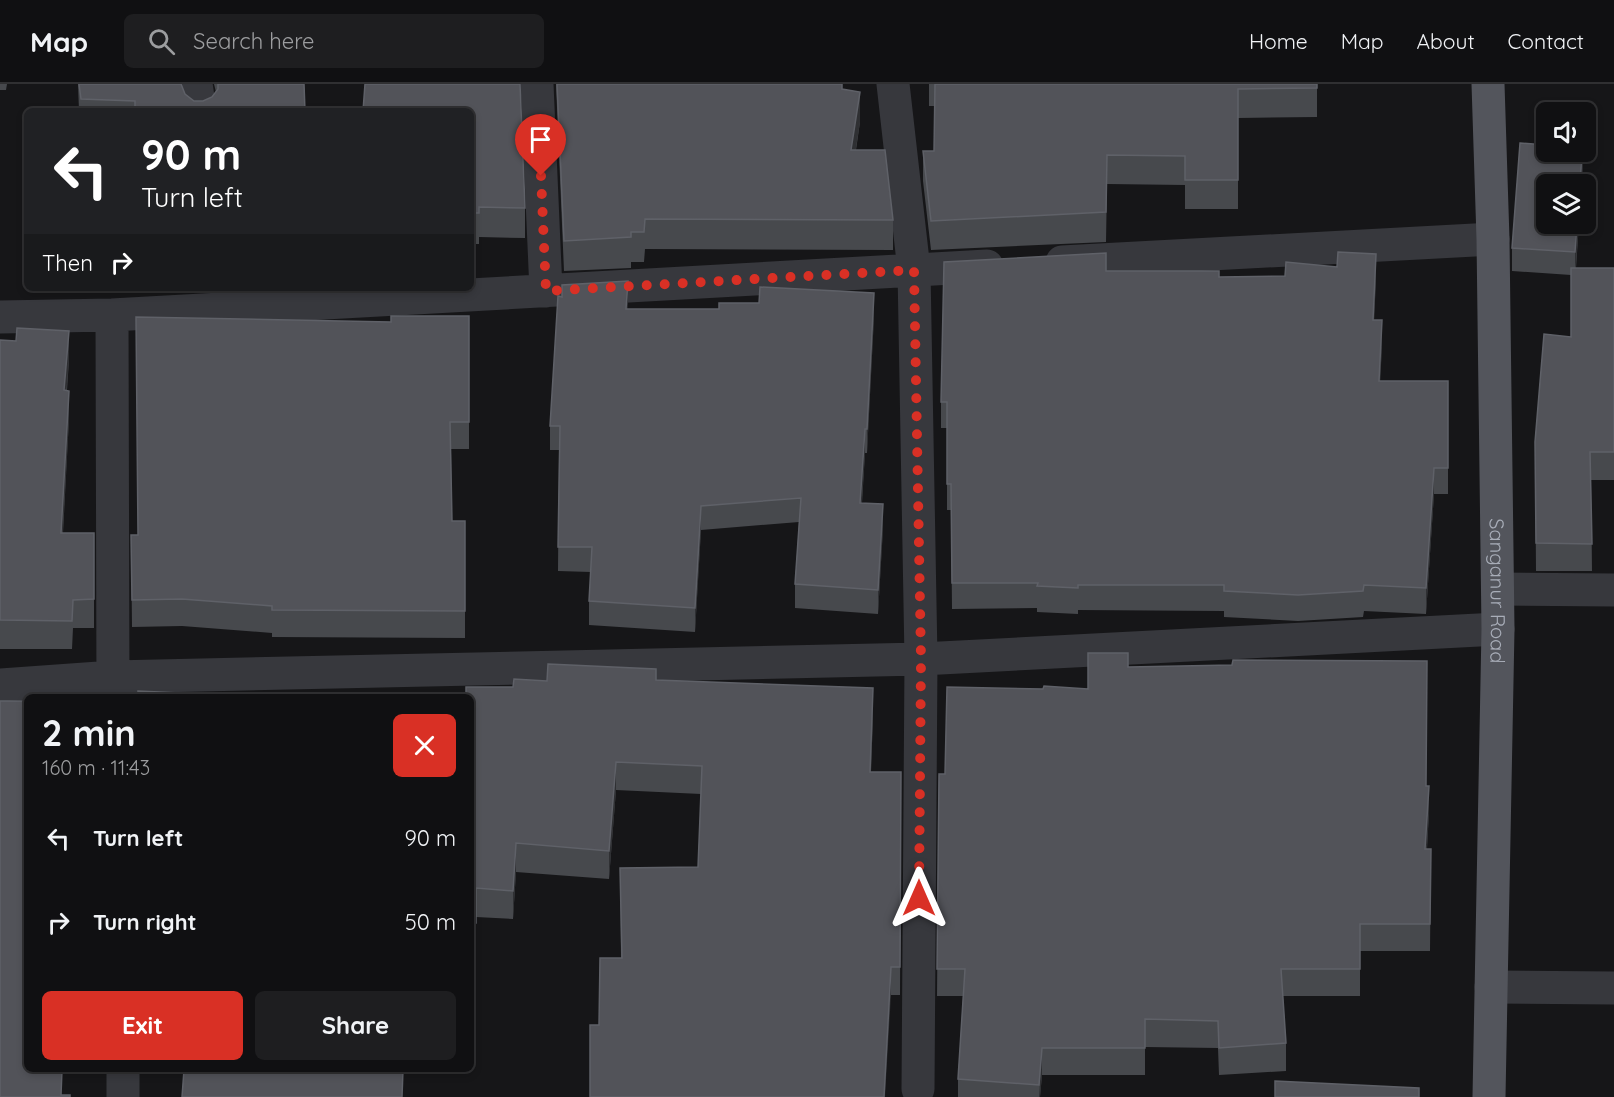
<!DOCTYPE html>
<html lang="en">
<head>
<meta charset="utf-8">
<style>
	:root { --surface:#101012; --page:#1e1e20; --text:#f1f3f6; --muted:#9c9d9f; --line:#303032; --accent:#d93025 }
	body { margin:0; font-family:Quicksand,sans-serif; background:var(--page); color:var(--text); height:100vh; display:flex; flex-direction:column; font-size:22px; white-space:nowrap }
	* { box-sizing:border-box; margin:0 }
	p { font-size:20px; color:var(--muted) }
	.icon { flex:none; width:33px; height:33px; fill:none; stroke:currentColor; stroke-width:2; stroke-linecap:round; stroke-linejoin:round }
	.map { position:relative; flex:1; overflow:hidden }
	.drawer { position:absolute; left:24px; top:610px; width:450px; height:378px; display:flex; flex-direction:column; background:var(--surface); border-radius:9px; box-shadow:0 3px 9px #0003,0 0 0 2px var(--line) }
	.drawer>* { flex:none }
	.hud { position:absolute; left:24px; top:24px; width:450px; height:183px; border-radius:9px; box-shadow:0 3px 9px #0003,0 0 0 2px var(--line); background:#202124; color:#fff; overflow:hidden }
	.controls { position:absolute; left:1536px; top:18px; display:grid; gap:12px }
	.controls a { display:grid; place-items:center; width:60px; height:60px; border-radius:9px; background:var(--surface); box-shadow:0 3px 9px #0003,0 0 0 2px var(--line); font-size:30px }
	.pin { position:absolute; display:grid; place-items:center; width:51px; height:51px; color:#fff; margin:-62px -26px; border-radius:50% 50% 50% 0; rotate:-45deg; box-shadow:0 0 6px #0007 }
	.pin .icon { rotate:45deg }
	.me { position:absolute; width:66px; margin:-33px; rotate:0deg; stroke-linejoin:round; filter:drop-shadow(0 0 4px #0008) }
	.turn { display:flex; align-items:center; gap:21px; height:126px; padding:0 18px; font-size:27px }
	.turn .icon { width:78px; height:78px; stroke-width:2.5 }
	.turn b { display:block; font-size:42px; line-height:51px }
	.then { display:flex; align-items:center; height:57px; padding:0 18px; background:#0003; gap:12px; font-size:22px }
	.round { display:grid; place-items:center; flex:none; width:63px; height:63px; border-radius:9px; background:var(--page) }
	.head { display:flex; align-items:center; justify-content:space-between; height:102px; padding:0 18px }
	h1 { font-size:36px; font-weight:700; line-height:45px }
	.primary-button { display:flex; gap:12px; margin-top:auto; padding:12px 18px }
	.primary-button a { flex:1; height:69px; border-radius:9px; background:var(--accent); color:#fff; font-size:24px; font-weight:700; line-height:69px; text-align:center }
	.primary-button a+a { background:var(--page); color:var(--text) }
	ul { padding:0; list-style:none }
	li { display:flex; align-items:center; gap:18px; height:84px; padding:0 18px }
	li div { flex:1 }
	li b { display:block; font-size:22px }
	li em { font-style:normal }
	header { display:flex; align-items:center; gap:36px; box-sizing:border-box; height:84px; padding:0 30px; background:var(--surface); border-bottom:2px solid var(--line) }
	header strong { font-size:28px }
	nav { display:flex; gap:33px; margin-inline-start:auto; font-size:21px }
	.search { width:420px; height:54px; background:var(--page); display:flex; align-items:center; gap:15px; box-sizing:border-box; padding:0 21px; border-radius:9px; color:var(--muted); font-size:22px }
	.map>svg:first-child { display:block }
</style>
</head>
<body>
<header>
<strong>Map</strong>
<div class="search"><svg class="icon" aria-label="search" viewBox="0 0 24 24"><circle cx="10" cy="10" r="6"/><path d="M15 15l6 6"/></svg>Search here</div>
<nav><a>Home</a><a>Map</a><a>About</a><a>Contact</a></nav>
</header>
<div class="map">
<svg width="1614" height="1013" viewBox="0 0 1614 1013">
	<rect width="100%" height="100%" fill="#161618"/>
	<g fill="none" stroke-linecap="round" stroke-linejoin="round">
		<path stroke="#37383d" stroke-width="33" d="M196,0L200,27
			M537,0L546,207
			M893,0L914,186L921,575L918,1005
			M1062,178L1493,155
			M112,231L113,613
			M0,233L112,231L987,182
			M1498,505L1614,506
			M0,601L113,593L921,575L1498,545
			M1491,903L1614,904
			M123,986V1013"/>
		<path stroke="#53555c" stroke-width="33" id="s1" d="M1488,0L1493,155L1498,545L1489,1013"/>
	</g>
	<path fill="#47494d" d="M0,0H7L6,6H0Z
		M78,0H181L185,10L194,17H203L212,13L216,8L214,0H304L305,27H79Z
		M556,0H842V5L860,38L856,66L893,136V166L645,165L644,178H631V184L564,187Z
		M929,0H1317V33L1238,34V125H1185V101L1107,100L1106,158L931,166L923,97V67H934L935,22H929Z
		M471,27L525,124V154L479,153V160H471Z
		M1520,59L1546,61V68H1583L1582,100H1546V140H1579L1576,184H1614V396H1591L1592,487H1536L1535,358L1544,250L1571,253V191L1512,187V164Z
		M1106,187L1219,193L1376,195L1374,236L1382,262L1380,297H1448V410H1434L1426,530L1364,527L1363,533L1298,537L1224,533V527L1078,526V530L1037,528V524L952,525L951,426H947V344H941V318Z
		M469,232V365H451L452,437H465V554L272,553V549L182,542L132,543L131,451H138L391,238Z
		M874,233L867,369H865L862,419L883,444L878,530L795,524V500L799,438L701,446L695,548L589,541V517L591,488L558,487L559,366H550V342Z
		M0,256L69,276L67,306L69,335L63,449H94V544H73L72,565H0Z
		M1128,583L1427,702L1429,729L1427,765H1431L1430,867H1360V912H1283L1286,959V987L1219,991L1218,964L1145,963V991H1042L1040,1013H958V995L963,912H937L939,690H945L1043,605H1088Z
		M656,596L873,632L871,688H901L900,911H891L599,941L621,874L620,784L698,783L701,710L616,706L609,795L516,788L513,835L476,833V867H471V614L513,603L547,597Z"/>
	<path fill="#2f3033" d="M860,8V38L851,96V66Z
		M1583,68L1582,100H1580Z
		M1577,140H1579L1575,191V168Z
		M1376,170V195L1373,262V236Z
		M628,197V221L626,249V225Z
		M874,209V233L867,369V345Z
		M1382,236V262L1379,322V297Z
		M69,247V276L64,335V306Z
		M69,307V335L61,477V449Z
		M865,345V369L860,443V419Z
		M1434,384V410L1426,530V504Z
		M883,420V444L878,530V506Z
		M701,422V446L695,548V524Z
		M873,604V632L870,716V688Z
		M616,678V706L609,795V767Z
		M1429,702V729L1425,792V765Z
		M516,759V788L513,835V807Z
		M891,883V911L885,1013H884Z
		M1042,964V991L1040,1013H1039Z"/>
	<path fill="#525359" stroke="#5f6168" stroke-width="1.5" d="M79,0H181L185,10L194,17H203L212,13L218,5V0H304L305,27H135V17L81,15Z
		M365,0H520L525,124L479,123V129H471V27H363Z
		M557,0H842V5L860,8L851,66H885L893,136L645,135L644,148H631V153L564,157Z
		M935,0H1317V4L1238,5V96H1185V72L1107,71L1106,128L931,137L923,67H934Z
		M1520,59L1546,61V68H1582L1580,100H1546V140H1577L1575,168L1512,164Z
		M1338,168L1376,170L1373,236H1382L1379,297H1448V384H1434L1426,504L1364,501L1363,507L1298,511L1224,507V501H1078V504L1037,502L1038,499H952L951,400H947V318H941L944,178L1106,169V187H1219V193L1285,192L1286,178L1337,183Z
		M1571,184H1614V368H1590L1592,460L1536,459L1535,358L1544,250L1571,253Z
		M628,197L626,225H719V219H759L760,203L874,209L867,345H865L860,419L883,420L878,506L795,500L801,414L701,422L695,524L589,517L592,463H558L560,342H550L558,212L562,213V201Z
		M391,232H469V338H450L452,437H465V527L272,526V522L182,515L132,516L131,451H138L136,233L391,238Z
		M17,244L69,247L64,306L69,307L61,449H94V515L73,516L72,537L0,536V256L16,257Z
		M1088,569H1128V583L1232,581L1233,576L1427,577L1426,702H1429L1425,765H1431L1430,840H1360V885H1281L1286,959L1219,964L1218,937L1145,935V964H1042L1039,1001L958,995L965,885H937L939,690H945L947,603L1043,605L1044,602L1088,605Z
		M548,580L656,585V596L873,604L870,688H901L900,883H891L884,1013H590V941H599L600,874H622L620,784L698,783L702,682L616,678L609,767L516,759L513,807L476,804V839H471V614H466V603H513L514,595L547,597Z
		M138,607L223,611V609L273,612V609L333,614H138Z
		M0,617H27V986H62L61,1011H70V1013H0Z
		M184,986H403L402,1013H182Z
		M1275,997L1419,1004V1013H1275Z"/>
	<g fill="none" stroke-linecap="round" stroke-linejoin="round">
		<path stroke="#d93025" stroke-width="10" stroke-dasharray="0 18" d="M541,92L546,207L914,186L921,575L919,814"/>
	</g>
	<g text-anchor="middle" stroke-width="6" stroke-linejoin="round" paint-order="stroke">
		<g font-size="20" fill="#a8adb8" stroke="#111113">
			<text dy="7" stroke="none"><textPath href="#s1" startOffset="507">Sanganur Road</textPath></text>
		</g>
	</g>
</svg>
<div class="controls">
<a><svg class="icon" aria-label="sound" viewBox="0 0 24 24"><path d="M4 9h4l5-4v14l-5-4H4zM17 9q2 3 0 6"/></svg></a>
<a><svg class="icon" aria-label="layers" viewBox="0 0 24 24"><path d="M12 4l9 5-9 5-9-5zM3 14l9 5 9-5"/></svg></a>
</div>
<div class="pin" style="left:541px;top:92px;background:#d93025"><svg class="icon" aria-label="arrive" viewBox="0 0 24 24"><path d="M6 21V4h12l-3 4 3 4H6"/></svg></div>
<svg class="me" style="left:919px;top:814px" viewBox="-20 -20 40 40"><path d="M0-17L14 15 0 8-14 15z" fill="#d93025" stroke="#fff" stroke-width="4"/></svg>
<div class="hud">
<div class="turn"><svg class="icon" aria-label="left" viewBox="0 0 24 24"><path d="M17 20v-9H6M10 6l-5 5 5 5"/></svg><div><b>90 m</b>Turn left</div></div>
<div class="then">Then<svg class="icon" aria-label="right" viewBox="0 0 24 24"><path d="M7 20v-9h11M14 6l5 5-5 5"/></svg></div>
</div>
<section class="drawer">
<div class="head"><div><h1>2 min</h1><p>160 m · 11:43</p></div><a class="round" style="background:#d93025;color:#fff"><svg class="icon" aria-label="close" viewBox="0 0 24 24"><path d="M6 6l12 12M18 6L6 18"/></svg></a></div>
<ul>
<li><svg class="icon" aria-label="left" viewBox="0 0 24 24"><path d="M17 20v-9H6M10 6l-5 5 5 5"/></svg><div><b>Turn left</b></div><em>90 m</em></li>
<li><svg class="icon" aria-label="right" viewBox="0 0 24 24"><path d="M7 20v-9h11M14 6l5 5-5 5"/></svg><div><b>Turn right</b></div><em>50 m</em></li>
</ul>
<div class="primary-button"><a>Exit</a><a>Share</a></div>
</section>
</div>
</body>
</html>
